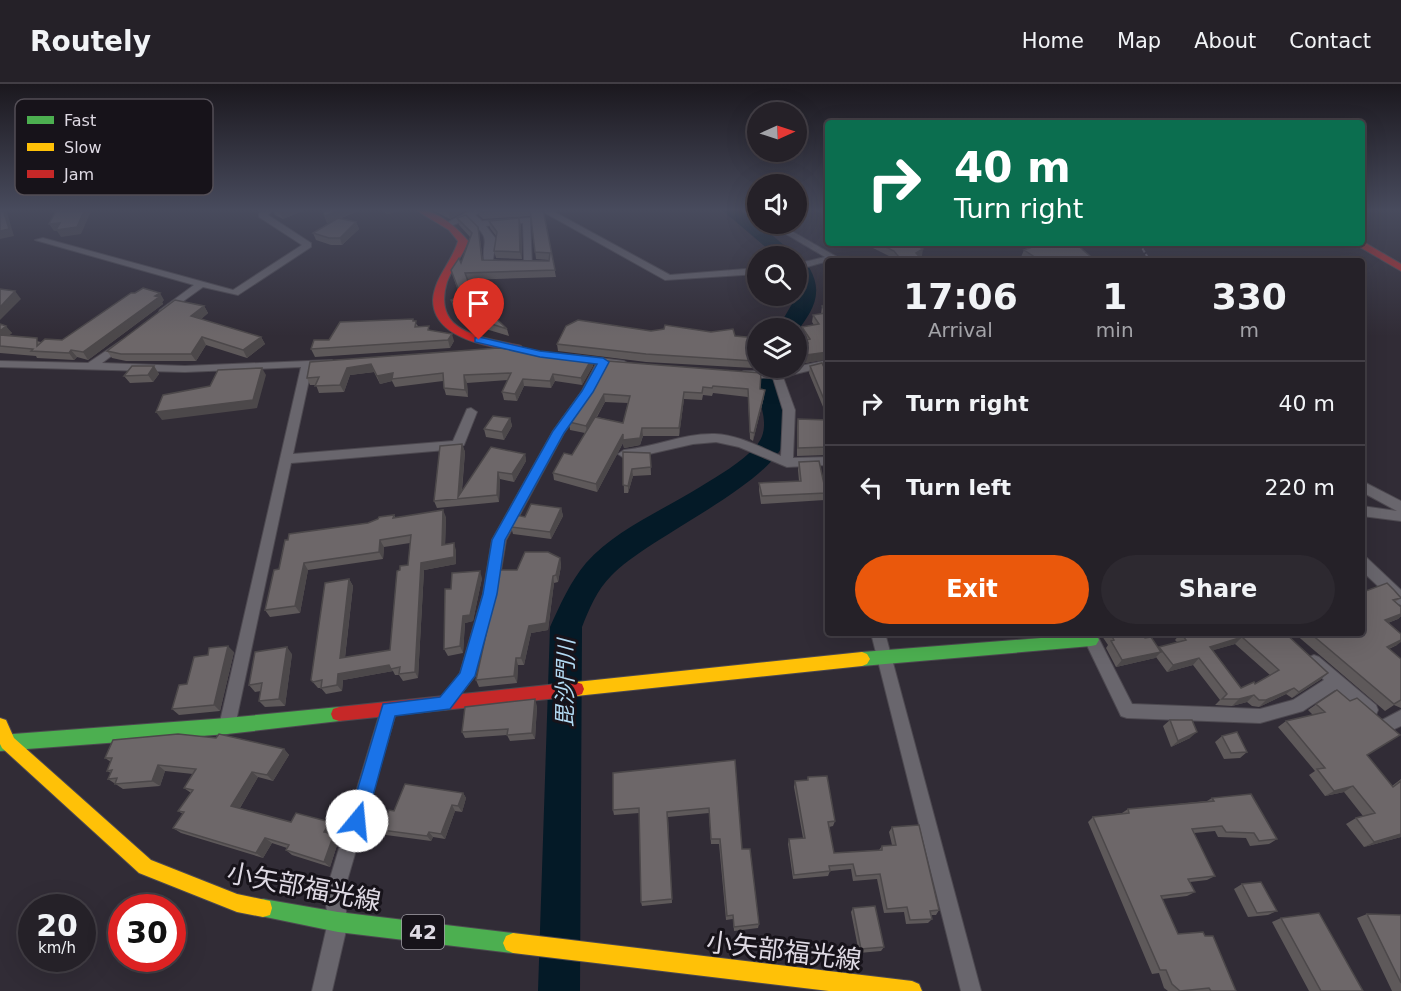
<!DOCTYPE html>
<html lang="en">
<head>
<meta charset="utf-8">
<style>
	:root { --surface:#252128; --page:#2d2930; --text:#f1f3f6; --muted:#a3a3a8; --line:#423e45; --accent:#ea580c }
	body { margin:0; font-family:"DejaVu Sans","Noto Sans JP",sans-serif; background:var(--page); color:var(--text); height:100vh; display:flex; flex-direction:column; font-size:22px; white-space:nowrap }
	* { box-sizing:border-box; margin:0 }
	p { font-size:20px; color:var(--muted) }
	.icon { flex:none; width:33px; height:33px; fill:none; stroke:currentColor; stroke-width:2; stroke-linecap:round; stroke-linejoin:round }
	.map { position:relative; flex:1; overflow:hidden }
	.panel { position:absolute; left:825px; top:174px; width:540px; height:378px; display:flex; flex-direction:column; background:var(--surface); border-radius:6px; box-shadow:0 6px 24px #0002,0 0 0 2px var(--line) }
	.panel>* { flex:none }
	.banner { position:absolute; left:825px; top:36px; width:540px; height:126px; border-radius:6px; box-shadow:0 6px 24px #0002,0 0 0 2px var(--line); background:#0b6e4f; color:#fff; overflow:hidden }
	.needle { width:39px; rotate:87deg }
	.fabs { position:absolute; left:747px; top:18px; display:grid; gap:12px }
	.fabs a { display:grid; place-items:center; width:60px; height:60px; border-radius:50%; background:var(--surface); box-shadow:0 6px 24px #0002,0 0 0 2px var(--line); font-size:30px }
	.speed { position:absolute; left:18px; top:810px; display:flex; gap:12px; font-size:30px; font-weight:700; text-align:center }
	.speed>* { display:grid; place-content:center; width:78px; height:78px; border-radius:50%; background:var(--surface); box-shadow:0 6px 24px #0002,0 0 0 2px var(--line); line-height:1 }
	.speed small { font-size:15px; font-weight:400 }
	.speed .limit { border:9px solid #d22; background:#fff; color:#111 }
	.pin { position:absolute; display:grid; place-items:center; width:51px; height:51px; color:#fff; margin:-62px -26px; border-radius:50% 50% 50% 0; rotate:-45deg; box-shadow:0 0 6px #0007 }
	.pin .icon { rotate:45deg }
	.me { position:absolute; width:66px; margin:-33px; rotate:17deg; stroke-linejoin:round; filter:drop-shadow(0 0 4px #0008) }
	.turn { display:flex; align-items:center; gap:21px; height:126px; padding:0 30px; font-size:27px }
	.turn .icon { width:78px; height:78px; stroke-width:2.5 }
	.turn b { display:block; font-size:42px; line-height:51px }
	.eta { display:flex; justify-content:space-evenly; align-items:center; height:102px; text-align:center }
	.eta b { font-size:36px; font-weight:700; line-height:42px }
	.primary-button { display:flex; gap:12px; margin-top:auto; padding:12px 30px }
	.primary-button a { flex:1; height:69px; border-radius:36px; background:var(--accent); color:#fff; font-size:24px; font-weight:700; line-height:69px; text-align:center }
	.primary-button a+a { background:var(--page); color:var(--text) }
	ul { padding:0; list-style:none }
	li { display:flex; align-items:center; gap:18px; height:84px; padding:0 30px; border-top:2px solid var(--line) }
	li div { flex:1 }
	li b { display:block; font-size:22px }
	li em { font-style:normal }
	header { display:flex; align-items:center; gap:36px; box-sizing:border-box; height:84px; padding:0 30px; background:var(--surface); border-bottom:2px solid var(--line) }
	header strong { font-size:28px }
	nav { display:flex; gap:33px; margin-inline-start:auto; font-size:21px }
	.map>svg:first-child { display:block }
</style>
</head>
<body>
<header>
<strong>Routely</strong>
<nav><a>Home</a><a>Map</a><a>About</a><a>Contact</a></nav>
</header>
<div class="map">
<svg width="1401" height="907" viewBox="0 0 1401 907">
	<rect width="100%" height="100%" fill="#312c36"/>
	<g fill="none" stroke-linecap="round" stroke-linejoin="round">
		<path fill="#041a27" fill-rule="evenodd" d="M721,125H741L797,172H776Z
			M796,173C804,175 806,179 810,185C824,210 812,228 796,249V244H778L796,213Z
			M758,279V284H778C780,306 793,329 787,351C777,399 649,452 611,492C597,506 589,525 582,543L580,907H538L550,543C560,521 570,498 586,479C615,446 663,426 700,403C719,391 741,379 756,362C779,336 744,300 758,279Z"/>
		<g stroke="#4d4950" stroke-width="2">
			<path id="street" d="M264,125H274L268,131L311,159V163L238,211L203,203L164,231L159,228L160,226L194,201L35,156L43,154L233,206L302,161L259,133V129Z
				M474,125H486L475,131L482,137L530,134L532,182L524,180L523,139L486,142L496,155L493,176L506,178V182L485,181C479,156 496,158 468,135L446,144L442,141Z
				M538,125H549L670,191L758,184V190L665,196Z
				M742,125L758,127V134L743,127Z
				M769,140H779L844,177H828L796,186V180L825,173Z
				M122,256L126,257V261L102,279L185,282L332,276V280L312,282L293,370L453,357L467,325L471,324L477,328L464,361L458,365L291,379L235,642L233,647L227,650L221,647L219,642L301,283L185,288L0,283V277L88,279Z
				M574,271L624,277L629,280L624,283L607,281L593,308L564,349L506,456L497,510L475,592L450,624L444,626L438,624L436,619L460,589L483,510L492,456L553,347L582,307L596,280L570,276L569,274Z
				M828,276V282L783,293L795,326L793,374L828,373V381L787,383L739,363L716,358L693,360L636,373L624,374L618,370L624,366C655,363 684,349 715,350C738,351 760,363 781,372L783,326L773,294L744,293L738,290L744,287H777Z
				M1362,397L1401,417V437L1362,432V422L1397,427L1362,408Z
				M1362,473L1367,474L1401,506V521L1396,519L1362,487Z
				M871,549H885L981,907H961Z
				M1081,549H1096L1132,620L1260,625L1293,616L1324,596L1306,578L1309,573L1314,571L1319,573L1376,621L1378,626L1376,631L1370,633L1364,631L1335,606L1303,627L1260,639L1127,634L1121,632Z
				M389,618L395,620L397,625L343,811L348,838L332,907H312L328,838L325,811L381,625L383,620Z
				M1401,626V642L1388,648L1382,646L1380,641L1382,636Z"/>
		</g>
		<g stroke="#4d4950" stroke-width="2">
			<path id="fast" d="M1091,550L1096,551L1099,556L1096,561L1091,562L862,582L857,580L854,575L857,570L862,568Z
				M339,623L345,625L347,630L345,635L339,637L227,650L0,667V651L227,634Z
				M263,815L338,828L513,849L520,852L523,859L520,866L513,869L338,848L256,831L254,824L256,817Z"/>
		</g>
		<g stroke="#4d4950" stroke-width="2">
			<path id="slow" d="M862,568L867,570L870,575L867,580L862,582L576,612L570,610L568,605L570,600L576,598Z
				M0,634L6,636L14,654L151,776L237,810L270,817L272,824L270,831L263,833L237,828L139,789L2,664L0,660Z
				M513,849L912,897L919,900L922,907H829L513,869L506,866L503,859L506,852Z"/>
		</g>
		<g stroke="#4d4950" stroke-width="2">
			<path id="jam" d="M414,125C435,125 455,141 468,157C463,172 452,184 447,198C431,251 485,253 521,262V266C512,268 502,265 494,263C469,258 433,247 433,216C434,194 452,178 458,157L449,146Z
				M1362,157L1401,180V187L1353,159Z
				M576,598L582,600L584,605L582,610L576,612L339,637L333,635L331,630L333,625L339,623Z"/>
		</g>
		<path stroke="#6d6a72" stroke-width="2" stroke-dasharray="4.5 2" stroke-linecap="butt" d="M816,125L819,128
			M1139,159L1150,177"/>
		<use href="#street" fill="#69666d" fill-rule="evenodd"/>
		<use href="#fast" fill="#4caf50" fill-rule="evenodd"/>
		<use href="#slow" fill="#ffc107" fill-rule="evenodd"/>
		<use href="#jam" fill="#c62828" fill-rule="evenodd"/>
	</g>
	<path fill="#5e595a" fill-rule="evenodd" d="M272,125H307L283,135L275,131Z
		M363,125L339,135L356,138L359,145L342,161H331L316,156L313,149L334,136L327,139L323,128Z
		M380,125H409L387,130Z
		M430,125H469L450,135Z
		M477,125H543L556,193L467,196L474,213L507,245L509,252L469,240L453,223L451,216L460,213L451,186L461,179L470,153L459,141L457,134L478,143L483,176L549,177V176L536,175L531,132L483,135L479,131Z
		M519,134L521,141L522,175L496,174L494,167L496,152L490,144L489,137Z
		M874,159H912L922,172L920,173L923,177H895L893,174L873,164Z
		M1024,166L1088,177H1022L1025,176L1021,173Z
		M164,216L162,218L163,220L88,276L77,273L74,276L37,274L36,272L0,269V240L12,249L9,251L41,258L62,256Z
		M828,221V275L805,279L800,268L801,261L805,260L806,257L801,251L802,243L814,241L812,238L813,231L821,230L822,222Z
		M204,222L208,229L201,235L261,253L265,260L247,274L206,261L196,277H126L112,274L107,267Z
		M414,237L418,242L430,246L454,257L450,264L315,273L311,265L329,256Z
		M651,247L758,254V270L753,284L646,278L558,267L557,260Z
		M592,274L593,282L582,301L555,297L551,304L524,302L517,317L504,316L502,308L508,296L467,299L468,313L446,311L444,304L443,297L395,303L392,297L380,300L374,288L350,291L344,308L319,309L316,301H310L307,294L310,278Z
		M607,277L760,305L764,313L753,357L750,355L748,313L713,309L712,312L703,311L702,316L684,315L679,352H643L640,361L624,364L623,359L597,408L554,396L553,389L572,371L585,349L570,346L569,338ZM605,318L628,319L623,339L597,333Z
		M154,282L159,290L153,298L130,299L124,292Z
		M810,282L828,292V335L809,289Z
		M510,334L512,342L504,356L486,353L484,345Z
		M798,335L828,336V371L797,372V343Z
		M462,360L465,368L462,407L525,370L526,377L514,398L500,395L499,418L437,424L434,417Z
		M623,368L650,369L651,391L633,392L628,409H624Z
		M799,378L826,409L825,416L761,420L759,406V399L799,397L798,386Z
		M561,424L563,432L551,455L513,450L511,443L525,433Z
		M394,431L395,433H446L445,460L456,466V480L424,486L418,594L403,597L399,591H395L393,587L343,596L342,607L326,610L321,604H318L311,596L349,495L353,502L345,574L390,566L400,486L408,481L410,459L384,463L383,475L308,486L300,529L270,533L265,526L279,485L368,439Z
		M560,474L561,482L558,498L554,499L548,546L531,549L524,581H518L517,599L479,603L476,596L517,486Z
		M482,494L473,537L465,539L463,569L448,572L444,565L451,505Z
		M1366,507L1401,514L1395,518L1401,523V532L1398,535L1388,539L1397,561L1389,565L1401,575V624L1394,621L1385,627L1294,549H1362Z
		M907,549H941H932L931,552L908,553Z
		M981,549H1016V551L983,554Z
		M1100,549H1142L1145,554L1158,564L1159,563L1177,558L1175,556L1181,549H1285L1328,589L1320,596L1292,614L1286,610L1259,623L1252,622L1247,618L1232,622L1215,621L1220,616L1193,581L1167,588L1156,573L1155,574L1116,583L1106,564L1108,561ZM1235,560L1270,591L1255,600L1241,604L1213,566Z
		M234,568L220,627L179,631L172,625L187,600L208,571Z
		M292,570L285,622L265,623L259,617L261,607L255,608L249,601Z
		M1337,606L1367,671L1392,702L1401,695V753L1364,763L1346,740L1356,734L1363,732L1344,708L1325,712L1309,691L1315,687L1278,643L1286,637L1313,631L1308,626Z
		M537,622L535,655L510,657L507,651L465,654L462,648Z
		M1170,636L1190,654L1171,663L1163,642Z
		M1222,652L1247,668L1240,674L1224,675L1215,658Z
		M284,665L289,671L273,697L258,693L240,724L291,738L335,743L332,750H334L339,755L330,783L292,771L286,766L287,764L272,759L263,774L181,749L173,744L183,730L178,727L191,709L184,704L193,690L165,687L160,702L123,705L108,695L111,689L107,687L111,678L105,674Z
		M735,676L742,765L759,840L758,844L734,847L733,835L726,836L719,760H711L709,729L668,733L672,819L642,822L641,818L639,729L614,731L613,726Z
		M808,693L835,737L833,742L829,743L834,769L879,766L882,762L892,761L889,748L892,743L939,826L936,831H931L932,835L928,839L906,840L904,828L884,829L877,795L853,797L851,785L830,787L828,792L793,795L788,760L789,755L803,754L794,703L795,697L807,696Z
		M463,709L466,714L462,728L455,727L445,755L433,753L431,757L386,751L381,746L394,727Z
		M1212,714L1277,755L1269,760L1250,762L1246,754L1218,753L1215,747L1194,749L1215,792L1207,796L1190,798L1195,808L1187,812L1162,815L1178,850L1205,852L1236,907H1168L1164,904L1159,889L1152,890L1088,738L1093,733L1122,729L1128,725L1207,717Z
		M1242,800L1277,827L1268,831L1248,833L1234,805Z
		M853,824L884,863L881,867L859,869L851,828Z
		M1367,830L1401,831V907H1392L1357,834Z
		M1281,834L1363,907H1309L1272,838Z"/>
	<path fill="#4c484a" d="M3,125H6L14,152L0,155V147Z
		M85,125H92L81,150L61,153L57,147H54L49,140Z
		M288,125H307L283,135L280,128Z
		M343,125H363L327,139L325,132Z
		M385,125H409L387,130Z
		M453,125H469L450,135L448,128Z
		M519,134L521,141L522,175L520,168Z
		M356,138L359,145L342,161L340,154Z
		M923,165L922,172L915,176L916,169Z
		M1090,172L1088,177H1067Z
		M15,207L21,215L0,236V223Z
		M160,209L164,216L162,218L163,220L88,276L83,268Z
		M204,222L208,229L196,240L191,232Z
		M6,242L12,249L2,258L0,255V247Z
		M452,250L454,257L450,264L448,256Z
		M202,253L206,261L196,277L191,270Z
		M261,253L265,260L247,274L243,266Z
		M758,264V270L753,284L754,277Z
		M71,266L77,273L74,276L69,269Z
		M828,268V275L805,279L806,271Z
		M592,274L593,282L582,301L581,294Z
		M371,280L374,288L350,291L344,308L340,301L347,284Z
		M154,282L159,290L153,298L148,291Z
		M262,284L266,291L257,324L162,336L156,328Z
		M393,289L392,297L380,300L377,292Z
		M553,290L555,297L551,304L550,297Z
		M464,291L467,299L468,313L465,306Z
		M523,295L524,302L517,317L515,310Z
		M765,306L764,313L753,357L754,349Z
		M684,308V315L679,352V344Z
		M604,310L605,318L587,349L586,342Z
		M510,334L512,342L504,356L502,348Z
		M642,344L643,352L640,361L624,364L623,359L597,408L596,400L623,350Z
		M462,360L465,368L461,414L458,413Z
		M525,370L526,377L514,398L512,390Z
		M632,385L633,392L628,409V402Z
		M498,388L500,395L499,418L497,411Z
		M561,424L563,432L551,455L550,448Z
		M443,426L446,433L445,468L442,461Z
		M380,456L384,463L383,475L379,468Z
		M454,459L456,466V480L424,486L418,594L415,588L421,479Z
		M560,474L561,482L558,498L556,491Z
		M304,479L308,486L300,529L295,522Z
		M480,487L482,494L473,537L465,539L463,569L460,562L463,532Z
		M553,492L554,499L548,546L531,549L524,581L521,574L529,542Z
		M349,495L353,502L344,581L340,574Z
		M1401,530V532L1398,535L1376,543L1385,536Z
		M1242,553L1235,560L1204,569L1210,563Z
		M1401,556V558L1397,561L1378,569L1387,563Z
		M228,562L234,568L220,627L214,621Z
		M287,563L292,570L285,622L279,615Z
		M1161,568L1155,574L1116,583L1122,576Z
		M516,574L518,581L517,599L514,592Z
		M1199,574L1193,581L1167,588L1173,581Z
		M389,581L393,587L343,596L342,607L337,601L338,590Z
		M1328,589L1320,596L1292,614L1299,608Z
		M1294,604L1286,610L1259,623L1266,616Z
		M1254,611L1247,618L1232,622L1239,615Z
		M535,615L537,622L535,655L532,649Z
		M1197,648L1190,654L1171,663L1178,657Z
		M284,665L289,671L273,697L267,691Z
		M158,681L165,687L160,702L152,697Z
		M252,688L258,693L238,727L231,722Z
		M1353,702L1344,708L1325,712L1334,707Z
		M463,709L466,714L462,728L458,722Z
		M452,721L455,727L445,755L441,750Z
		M330,738L335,743L330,753L324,748Z
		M429,748L433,753L431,757L427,752Z
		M334,750L339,755L330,783L324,778Z
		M1401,750V753L1364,763L1374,758Z
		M265,754L272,759L263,774L256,769Z"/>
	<path fill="#6d6769" stroke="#4c484a" stroke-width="1.5" fill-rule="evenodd" d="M0,125H3L9,145L0,147Z
		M57,125H85L77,143L56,146L60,139L49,140Z
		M274,125H288L280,128Z
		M327,125H343L325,132L323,128Z
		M443,125H453L448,128Z
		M478,125H543L555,186L465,189L474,213L507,245L467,232L451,216L461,212L451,186L459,174L461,179L472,149L457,134L466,131L478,143L482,176L549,177L550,169L535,168L530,125L481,128Z
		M338,134L356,138L340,154H329L313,149Z
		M519,134L520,168L494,167L497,148L489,137Z
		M878,159H912L923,165L916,169L923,177H902L894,167Z
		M1043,159H1075L1090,172L1067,177H1023V176L1036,174L1024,166Z
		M143,204L160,209L155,212L159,213L83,268L71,266L69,269L31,267L33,265L0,262V251L37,254V262L45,255L62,256L131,209H135Z
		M0,205L15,207L0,223Z
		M175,216L204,222L191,232L261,253L243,266L202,253L191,270H121L107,267Z
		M828,221V268L806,271L801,261L808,259L806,256L810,255L802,243L819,240L813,231L826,229L822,222Z
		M413,235V237H416L415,243L429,242L428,246L452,250L448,256L311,265L314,256H329L340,238Z
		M578,236L651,247L664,245L665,241L711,248L733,245L735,252L758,254V264L754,277L646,270L557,260L566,242Z
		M0,240L6,242L0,247Z
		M498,264L592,274L581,294L553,290L550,297L523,295L515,310L502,308L511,289L464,291L465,306L444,304L443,289L392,295L393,289L377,292L371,280L347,284L340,301L315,302L319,293L307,294L310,278Z
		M607,277L761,289L760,305L765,306L754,349L750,348L748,305L713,302L712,304L703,303L702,309L684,308L679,344H642L640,354L623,356V350L596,400L553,389L564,369L572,371L595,333L623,339L630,312L604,310L586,342L569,338Z
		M822,279L828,292V325L810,282Z
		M132,282H154L148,291L124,292Z
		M262,284L253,316L156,328L163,311L210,302L218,286Z
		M493,332L510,334L502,348L484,345Z
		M798,335L828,336V363L798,364Z
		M462,360L458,413L491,363L525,370L512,390L498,388L497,411L434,417L440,362Z
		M623,368L650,369L651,383L632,385L628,402L623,401Z
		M819,377L826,409L762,412L759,399L801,397L799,378Z
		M531,420L561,424L550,448L511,443L516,431L525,433Z
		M443,426L442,461L454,459V473L421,479L415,588L399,590L400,583L391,585L389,581L338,590L337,601L321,604L322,596L313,598L311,596L325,499L349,495L340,574L390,566L397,487L400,486V482L408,481L411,451L380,456L379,468L304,479L295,522L265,526L274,486L279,485L285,456H288L289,450L368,439L378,435L379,433L394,431L393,434Z
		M525,468H548L560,474L556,491L553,492L546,539L529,542L521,574H516L514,592L476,596L500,486H517Z
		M480,487L470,531L463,532L460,562L444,565L445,505H451L452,489Z
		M1387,499L1394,506L1401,514L1393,516L1401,523V530L1385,536L1401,550V556L1387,563L1401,575V616L1394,620L1310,549H1362V503L1366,507Z
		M1110,549H1142L1145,554L1151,553L1161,568L1122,576L1111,557L1114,556Z
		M1181,549H1285L1328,589L1299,608L1294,604L1266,616H1259L1254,611L1239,615H1222L1227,610L1199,574L1173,581L1159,563L1186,556ZM1242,553L1279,586L1255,600L1254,598L1241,604L1210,563Z
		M228,562L214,621L172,625L179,601L187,600L194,573L208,571L209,564Z
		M287,563L279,615L259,617L262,599L249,601L255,568Z
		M1337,606L1350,617L1357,614L1400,651L1367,671L1393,703L1401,697V750L1374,758L1356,734L1375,729L1353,702L1334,707L1317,685L1325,684L1286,637L1325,628L1316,620Z
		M535,615L532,649L507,651L508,645L462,648L465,623Z
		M1170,636H1192L1197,648L1178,657Z
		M1237,648L1247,668L1231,669L1222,652Z
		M178,650L216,654L219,650L284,665L267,691L252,688L231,722L291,738L296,729L330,738L324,748L334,750L324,778L286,766L289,761L265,754L256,769L173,744L184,728L178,727L193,706L184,704L196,685L158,681L152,697L115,700L117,694L108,695L112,686L107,687L112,674H105L113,656Z
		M735,676L742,765H750L759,840L734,843L733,831L727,832L720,755H711L709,724L667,728L672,815L641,818L639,724L613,726V689Z
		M827,692L835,737L828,738L834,769L882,766V762L896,761L892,743L919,741L939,826L930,827L932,835L910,836L907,823L887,825L880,790L856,792L853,780L829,782L830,787L794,791L789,755L805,754L795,697L808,696V693Z
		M405,700L463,709L458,722L452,721L441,750L429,748L427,752L381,746L389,726L394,727Z
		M1251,710L1277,755L1259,757L1254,749L1226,748L1222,742L1192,745L1215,792L1188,795L1195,808L1161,812L1178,850L1203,848L1205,852H1213L1236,907H1211L1209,904L1180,907L1172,900L1166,886H1160L1093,733L1129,729L1128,725L1214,717L1212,714Z
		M1261,798L1277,827L1257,829L1242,800Z
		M875,822L884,863L861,865L853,824Z
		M1319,829L1363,907H1321L1281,834Z
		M1367,830L1401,831V899Z"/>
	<linearGradient id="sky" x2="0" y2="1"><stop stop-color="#1b181e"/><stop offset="0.5" stop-color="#484b5d"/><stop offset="1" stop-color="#484b5d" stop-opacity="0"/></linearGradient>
	<rect width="1401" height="252" fill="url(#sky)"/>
	<path fill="#1a73e8" stroke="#114b97" stroke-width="1.5" d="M479,253L540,267L603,274L609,278L593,308L564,349L505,456L497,510L475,592L450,625L395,632L366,737L364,743L357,746L351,743L348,737L383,620L440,613L460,589L483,510L492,456L553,347L582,307L597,280L540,273L475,258V254Z"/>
	<g text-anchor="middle" stroke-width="6" stroke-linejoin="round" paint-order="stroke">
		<rect fill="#17131a" stroke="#a29ea7" stroke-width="1.5" x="402" y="831" width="42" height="34" rx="4.5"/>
		<g font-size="20" font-weight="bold" fill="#ded9e3">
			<text x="423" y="855">42</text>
		</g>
		<g font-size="22" font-style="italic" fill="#b2daf3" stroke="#17131a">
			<text transform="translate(565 599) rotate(-89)" y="8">毘沙門川</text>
		</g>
		<g font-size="26" fill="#ded9e3" stroke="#17131a">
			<text transform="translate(304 803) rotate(11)" y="9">小矢部福光線</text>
			<text transform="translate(784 867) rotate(7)" y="9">小矢部福光線</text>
		</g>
	</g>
	<rect x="15" y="15" width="198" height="96" rx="9" fill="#17131a" stroke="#534e56" stroke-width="1.5"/>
	<rect x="27" y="32" width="27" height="8" fill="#4caf50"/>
	<rect x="27" y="59" width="27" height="8" fill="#ffc107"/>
	<rect x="27" y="86" width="27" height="8" fill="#c62828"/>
	<g font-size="16" fill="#ded9e3">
		<text x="64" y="42">Fast</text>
		<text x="64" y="69">Slow</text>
		<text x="64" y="96">Jam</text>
	</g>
</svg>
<div class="fabs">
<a><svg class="needle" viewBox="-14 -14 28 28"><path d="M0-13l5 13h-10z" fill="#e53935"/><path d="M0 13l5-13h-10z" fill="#a3a3a8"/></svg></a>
<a><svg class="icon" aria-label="sound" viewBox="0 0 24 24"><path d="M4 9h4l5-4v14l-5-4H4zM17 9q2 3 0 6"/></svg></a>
<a><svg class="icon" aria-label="search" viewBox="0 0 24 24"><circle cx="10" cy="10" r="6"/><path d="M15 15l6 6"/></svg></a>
<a><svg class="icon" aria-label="layers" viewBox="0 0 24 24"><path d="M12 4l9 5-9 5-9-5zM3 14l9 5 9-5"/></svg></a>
</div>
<div class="speed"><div>20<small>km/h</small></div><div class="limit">30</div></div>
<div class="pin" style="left:479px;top:256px;background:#d93025"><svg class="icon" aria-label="arrive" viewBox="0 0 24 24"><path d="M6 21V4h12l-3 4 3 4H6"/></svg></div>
<svg class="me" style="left:357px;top:737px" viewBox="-20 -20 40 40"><circle r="19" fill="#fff"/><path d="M0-13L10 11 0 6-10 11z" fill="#1a73e8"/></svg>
<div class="banner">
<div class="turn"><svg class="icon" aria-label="right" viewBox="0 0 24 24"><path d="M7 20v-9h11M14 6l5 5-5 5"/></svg><div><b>40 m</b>Turn right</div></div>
</div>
<section class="panel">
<div class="eta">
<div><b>17:06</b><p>Arrival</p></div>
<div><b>1</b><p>min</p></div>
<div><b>330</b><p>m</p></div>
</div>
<ul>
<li><svg class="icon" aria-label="right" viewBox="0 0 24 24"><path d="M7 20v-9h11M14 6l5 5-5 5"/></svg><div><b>Turn right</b></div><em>40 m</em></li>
<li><svg class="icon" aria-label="left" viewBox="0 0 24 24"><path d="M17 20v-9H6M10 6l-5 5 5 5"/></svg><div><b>Turn left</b></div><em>220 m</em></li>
</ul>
<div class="primary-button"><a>Exit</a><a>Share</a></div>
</section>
</div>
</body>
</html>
